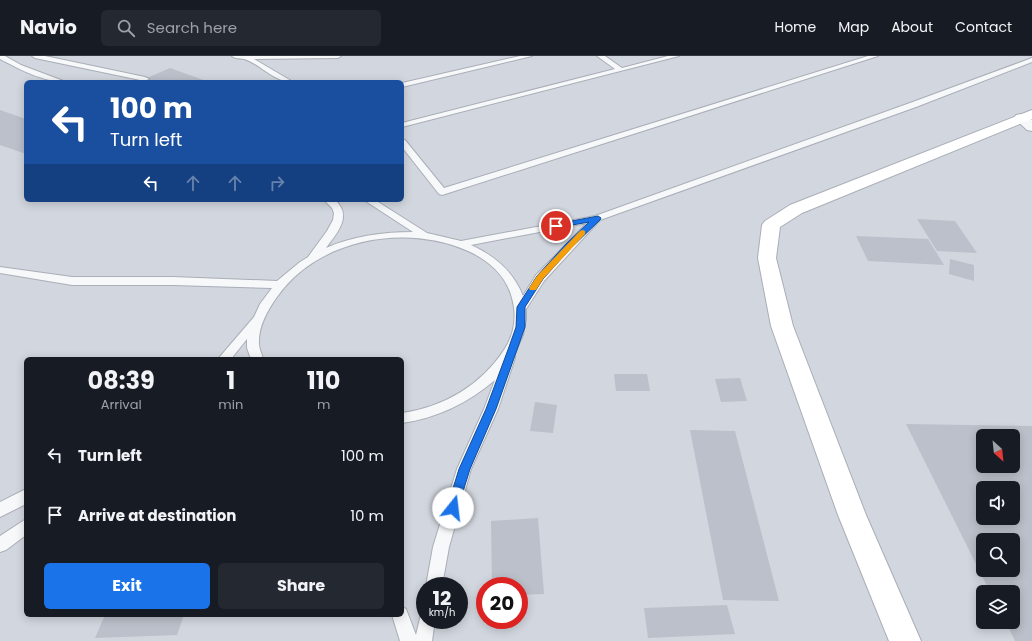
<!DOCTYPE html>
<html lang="en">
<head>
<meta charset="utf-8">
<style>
	:root { --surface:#171b24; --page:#242831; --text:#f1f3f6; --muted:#9ea1a6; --line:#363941; --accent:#1a73e8 }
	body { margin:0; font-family:Poppins,sans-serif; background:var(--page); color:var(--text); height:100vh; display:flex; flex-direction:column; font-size:15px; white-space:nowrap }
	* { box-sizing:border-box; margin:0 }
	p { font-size:13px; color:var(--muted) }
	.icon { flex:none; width:22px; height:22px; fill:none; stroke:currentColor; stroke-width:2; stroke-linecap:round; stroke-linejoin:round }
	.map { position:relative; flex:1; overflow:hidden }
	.panel { position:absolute; left:24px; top:301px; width:380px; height:260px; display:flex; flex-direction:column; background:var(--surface); border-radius:6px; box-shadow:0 2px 10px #0003 }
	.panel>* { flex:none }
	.banner { position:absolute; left:24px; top:24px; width:380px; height:122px; border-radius:6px; box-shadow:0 2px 10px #0003; background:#1a4fa0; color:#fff; overflow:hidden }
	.needle { width:26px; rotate:153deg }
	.tools { position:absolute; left:976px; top:373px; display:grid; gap:8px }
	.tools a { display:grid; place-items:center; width:44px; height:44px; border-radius:6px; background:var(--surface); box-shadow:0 2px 10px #0003; font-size:20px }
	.speed { position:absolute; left:416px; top:521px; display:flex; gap:8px; font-size:20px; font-weight:700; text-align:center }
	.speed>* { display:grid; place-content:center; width:52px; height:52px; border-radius:50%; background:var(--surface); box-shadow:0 2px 10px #0003; line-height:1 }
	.speed small { font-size:10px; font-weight:400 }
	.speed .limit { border:6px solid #d22; background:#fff; color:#111 }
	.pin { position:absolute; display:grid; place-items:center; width:34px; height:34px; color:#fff; margin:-17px; border:2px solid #fff; border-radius:50%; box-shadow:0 1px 4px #0007 }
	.me { position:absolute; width:44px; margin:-22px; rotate:16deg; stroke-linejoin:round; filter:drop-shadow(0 0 3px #0008) }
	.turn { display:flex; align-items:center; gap:14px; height:84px; padding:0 20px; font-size:18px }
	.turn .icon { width:52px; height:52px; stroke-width:2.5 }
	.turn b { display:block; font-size:28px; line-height:34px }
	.lanes { display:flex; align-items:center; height:38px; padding:0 20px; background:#0003; justify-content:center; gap:20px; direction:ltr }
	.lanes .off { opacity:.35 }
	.eta { display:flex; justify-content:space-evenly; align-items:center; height:68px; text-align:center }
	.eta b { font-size:24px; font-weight:700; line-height:28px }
	.cta { display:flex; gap:8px; margin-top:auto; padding:8px 20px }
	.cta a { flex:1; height:46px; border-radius:6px; background:var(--accent); color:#fff; font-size:16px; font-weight:700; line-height:46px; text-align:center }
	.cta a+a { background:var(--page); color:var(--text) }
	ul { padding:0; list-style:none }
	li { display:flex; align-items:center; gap:12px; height:60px; padding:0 20px }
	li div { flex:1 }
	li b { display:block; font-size:15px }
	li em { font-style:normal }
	header { display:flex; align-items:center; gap:24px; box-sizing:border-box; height:56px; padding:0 20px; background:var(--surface); border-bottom:1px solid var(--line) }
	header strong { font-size:19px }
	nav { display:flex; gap:22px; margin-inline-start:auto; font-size:14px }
	.search { width:280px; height:36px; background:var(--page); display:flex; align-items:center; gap:10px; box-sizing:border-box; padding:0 14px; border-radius:6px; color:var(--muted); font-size:15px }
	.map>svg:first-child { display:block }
</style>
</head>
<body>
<header>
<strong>Navio</strong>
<div class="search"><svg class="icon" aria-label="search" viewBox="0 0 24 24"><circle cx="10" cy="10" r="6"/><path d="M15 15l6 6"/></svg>Search here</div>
<nav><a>Home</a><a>Map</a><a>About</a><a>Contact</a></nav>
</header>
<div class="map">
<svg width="1032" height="585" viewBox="0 0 1032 585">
	<rect width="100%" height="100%" fill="#e4e7ec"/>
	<path fill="#d2d6de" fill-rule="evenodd" d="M0,0H1032V585H0ZM26,26H402V144H26ZM26,303H402V559H26ZM983,380H1013V410H983ZM983,432H1013V462H983ZM983,484H1013V514H983ZM425,530H459V564H425ZM485,530H519V564H485ZM983,536H1013V566H983Z"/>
	<path fill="#bbc0ca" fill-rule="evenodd" d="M170,12L209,26H138Z
		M0,54L26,63V98L0,89Z
		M917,163L955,165L977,197L937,195Z
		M856,180L928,183L944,209L868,205Z
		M950,203L974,209V225L949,218Z
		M614,318H647L650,335H616Z
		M740,322L747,345L721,346L715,323Z
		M535,346L557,349L553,377L530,375Z
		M906,368L1032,370V585H1015L1006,566H1013V536H990ZM983,380H1013V410H983ZM983,432H1013V462H983ZM983,484H1013V514H983Z
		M690,374L735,375L779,545L723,544Z
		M538,462L544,538L519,539V530H492L491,465Z
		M727,549L735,578L648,582L644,552Z
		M105,559H184L177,579L95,582Z"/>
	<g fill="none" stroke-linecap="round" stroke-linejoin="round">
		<g stroke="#a9aeb7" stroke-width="2">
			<path id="lane" d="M0,0H5L21,9L66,26C43,26 19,13 0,3Z
				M32,0H45L145,21L149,23L145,25L35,2Z
				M232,0H341L338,2L254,3L293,26C273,26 261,8 244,3C239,2 235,3 232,0Z
				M520,0H532L402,31V27Z
				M597,0H605L622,12L668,0H679L402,71V67L615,13Z
				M868,0H878L442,139L439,138L402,91V84H405L444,132Z
				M1032,2V6L916,51L600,164L544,225L526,253V263L523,279L514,299L515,302L498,353L471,413L449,491L442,530H426L433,491L457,413L484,353L495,324C468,347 437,362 402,367V357C444,351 481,329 504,294C515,278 517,259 512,242C506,219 488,204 468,195C405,167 317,183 277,241C267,255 258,271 259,288C259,293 262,298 263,303H251L247,292V283L231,303H218L254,261L260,248L272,232L173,229H72L0,217V211L72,221H173L277,225L300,206L308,201L327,175L333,164L334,157L332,152L324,144H335C353,160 337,177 326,192C353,180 383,176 413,176L364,144H375L427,177L461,185L595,160L910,47ZM587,167L536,219L523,240C513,215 495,200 471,189Z
				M26,433V448L0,461V446Z
				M26,463V479L6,494L0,496V480Z
				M402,551L406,553L416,579L421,558L425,556V564H435L432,585H400L392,559H402Z"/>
		</g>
		<g stroke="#a9aeb7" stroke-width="2">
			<path id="street" d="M1021,58L1026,59L1032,64V75L1027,74L1014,62L1016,59Z"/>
		</g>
		<g stroke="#a9aeb7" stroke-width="2">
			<path id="secondary" d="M1032,54V63L802,157L780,171L776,202L793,270L866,459L921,585H889L838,459L771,270L758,202L762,169L765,165L790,149Z"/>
		</g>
		<use href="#lane" fill="#f7f8fa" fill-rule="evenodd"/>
		<use href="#street" fill="#f7f8fa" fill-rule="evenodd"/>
		<use href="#secondary" fill="#fff" fill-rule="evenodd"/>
	</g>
	<path fill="#1a73e8" stroke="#114b97" d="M598,160L601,162L600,164L571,192L543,223L525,251V271L518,291L496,353L470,413L457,455L453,457L449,455L447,452L459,413L486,353L509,291L516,271L517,251L537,220L566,188L589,166L556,172L552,170L556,168Z"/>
	<path fill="#f59e0b" d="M583,174L585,175V178L543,223L536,234H530L529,232L537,220L580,175Z"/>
</svg>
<div class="tools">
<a><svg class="needle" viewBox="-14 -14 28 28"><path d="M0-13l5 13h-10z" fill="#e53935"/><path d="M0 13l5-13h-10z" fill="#9ea1a6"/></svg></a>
<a><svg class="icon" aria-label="sound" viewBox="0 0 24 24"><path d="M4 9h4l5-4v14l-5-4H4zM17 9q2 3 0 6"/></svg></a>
<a><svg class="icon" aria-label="search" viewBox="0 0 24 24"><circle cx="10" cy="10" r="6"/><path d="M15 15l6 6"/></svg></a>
<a><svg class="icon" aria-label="layers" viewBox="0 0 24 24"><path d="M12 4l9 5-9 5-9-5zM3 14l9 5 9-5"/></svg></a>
</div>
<div class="speed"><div>12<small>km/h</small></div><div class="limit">20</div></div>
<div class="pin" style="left:556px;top:170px;background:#d93025"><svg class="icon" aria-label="arrive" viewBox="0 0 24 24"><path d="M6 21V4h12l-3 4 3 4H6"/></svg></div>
<svg class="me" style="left:453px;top:452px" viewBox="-20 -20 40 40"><circle r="19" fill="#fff"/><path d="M0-13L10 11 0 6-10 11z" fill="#1a73e8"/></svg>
<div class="banner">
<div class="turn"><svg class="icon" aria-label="left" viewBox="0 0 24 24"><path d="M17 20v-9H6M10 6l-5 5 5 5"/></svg><div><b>100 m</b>Turn left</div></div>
<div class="lanes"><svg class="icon" aria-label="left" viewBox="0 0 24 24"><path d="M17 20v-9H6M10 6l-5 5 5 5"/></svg><svg class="icon off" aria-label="ahead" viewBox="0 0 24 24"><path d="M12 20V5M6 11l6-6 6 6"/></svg><svg class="icon off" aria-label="ahead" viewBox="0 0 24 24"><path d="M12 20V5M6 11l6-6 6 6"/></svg><svg class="icon off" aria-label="right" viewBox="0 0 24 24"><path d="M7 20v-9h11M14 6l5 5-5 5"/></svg></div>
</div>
<section class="panel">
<div class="eta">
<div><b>08:39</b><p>Arrival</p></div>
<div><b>1</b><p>min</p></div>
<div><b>110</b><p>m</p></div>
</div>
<ul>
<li><svg class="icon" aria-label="left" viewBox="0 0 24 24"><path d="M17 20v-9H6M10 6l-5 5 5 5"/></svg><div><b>Turn left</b></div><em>100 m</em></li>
<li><svg class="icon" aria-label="arrive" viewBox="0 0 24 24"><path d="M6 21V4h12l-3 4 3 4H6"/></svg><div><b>Arrive at destination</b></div><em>10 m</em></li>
</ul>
<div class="cta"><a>Exit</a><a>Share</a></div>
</section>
</div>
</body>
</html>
